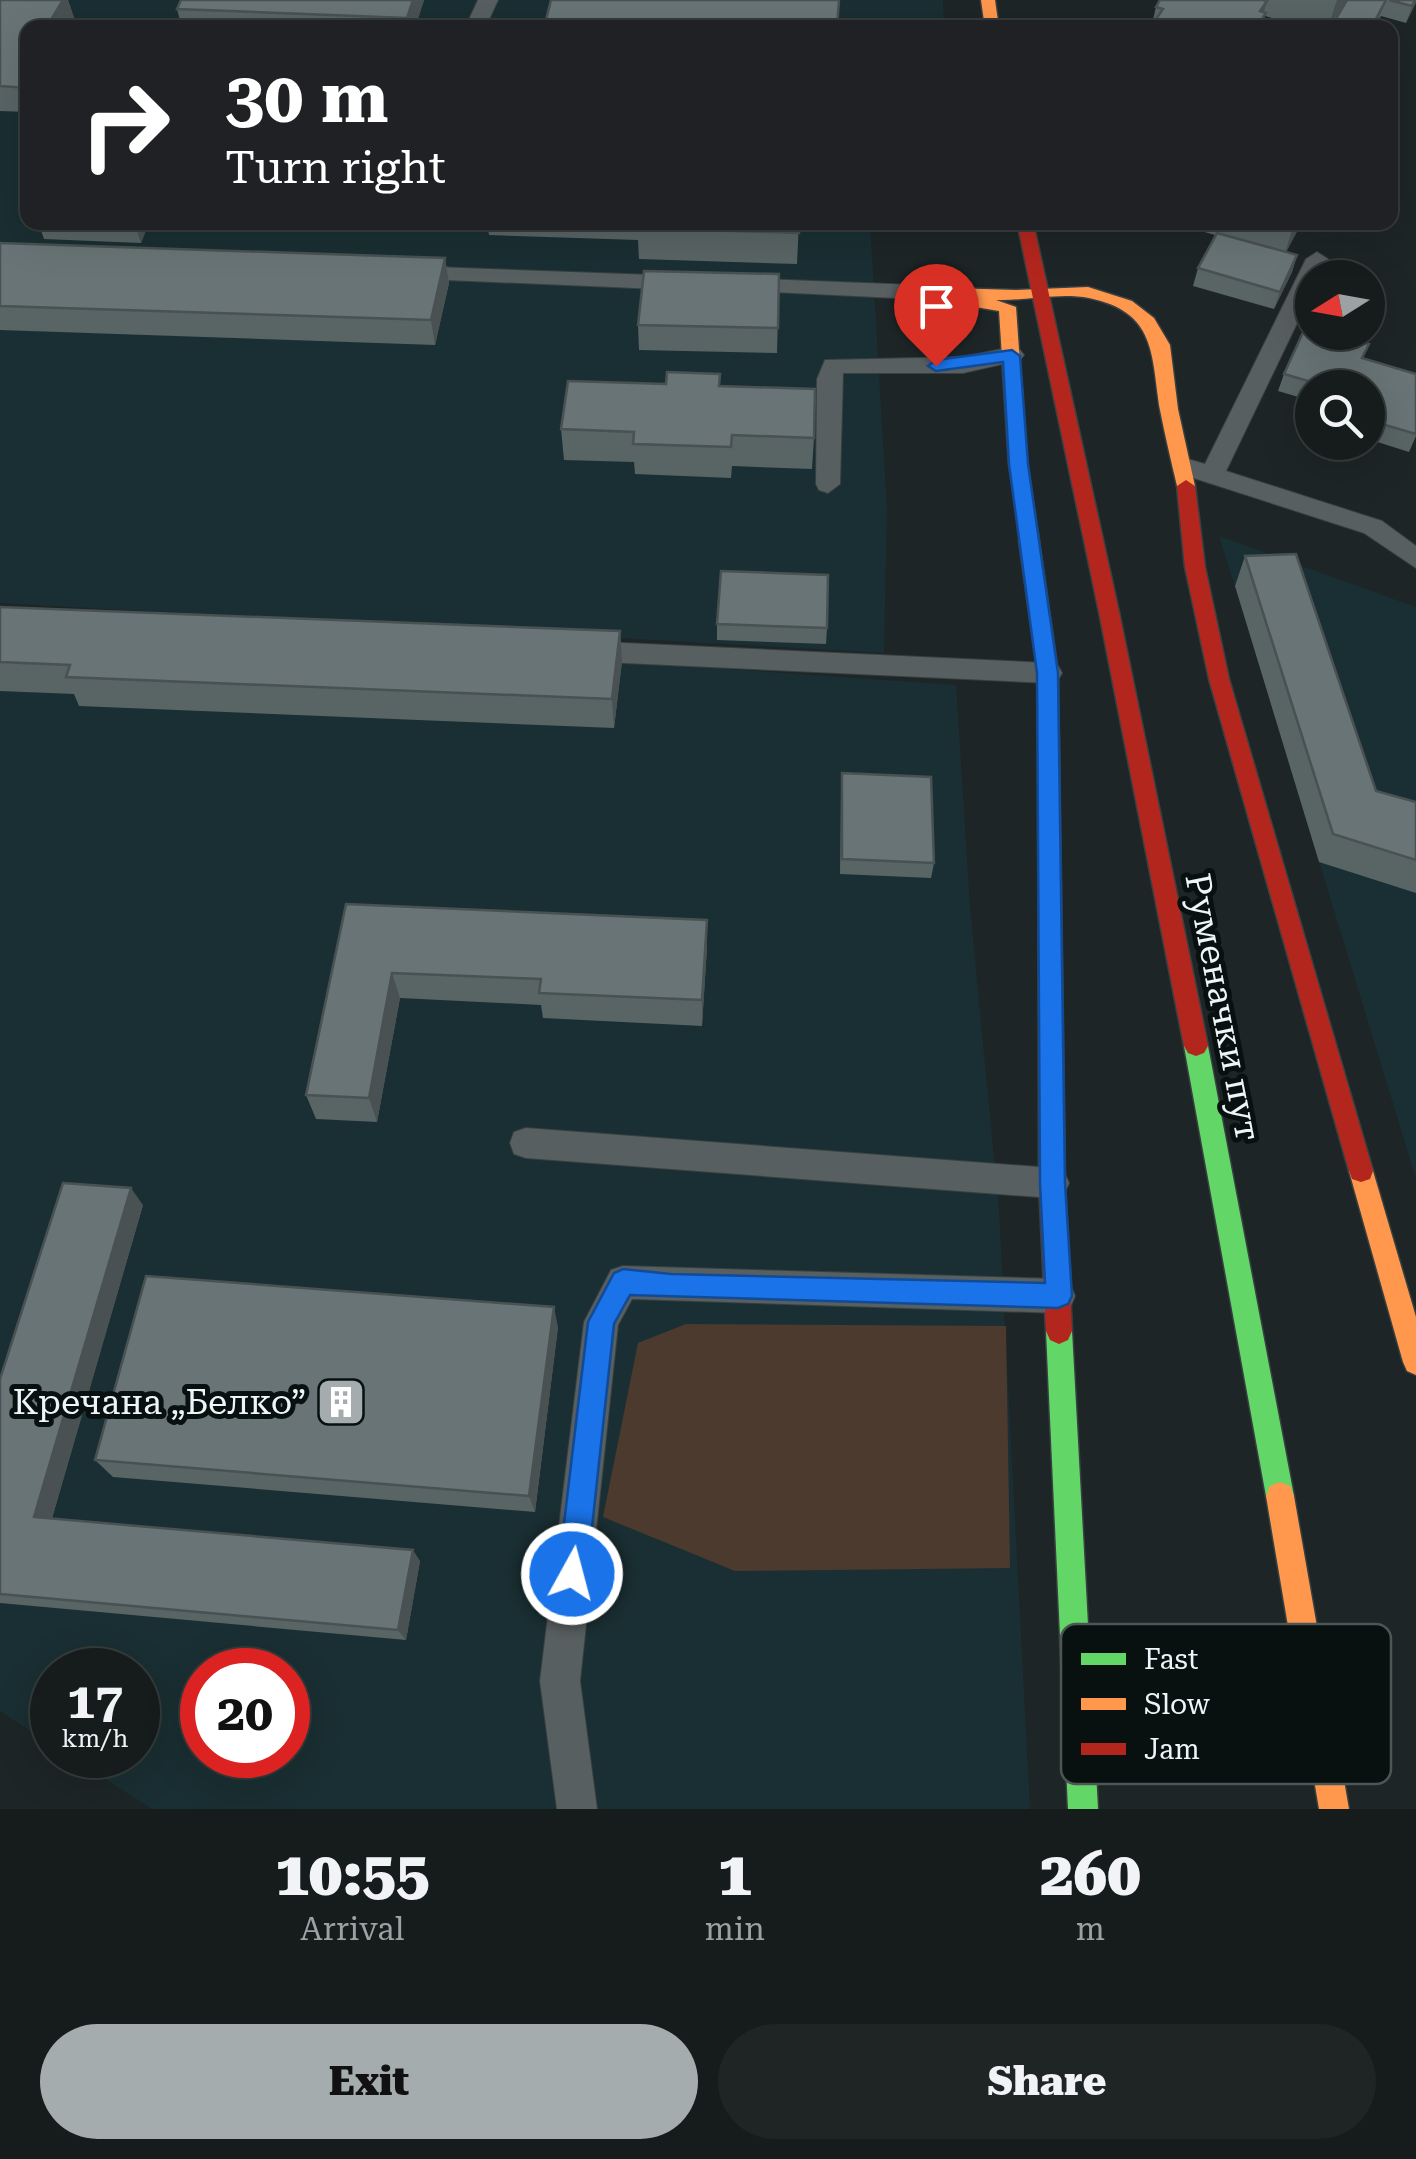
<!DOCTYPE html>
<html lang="en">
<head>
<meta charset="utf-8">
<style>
	:root { --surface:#161c1c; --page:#1f2525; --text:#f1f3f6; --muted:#9ea1a3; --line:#353a3b; --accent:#a4acae }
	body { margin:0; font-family:"Roboto Serif",serif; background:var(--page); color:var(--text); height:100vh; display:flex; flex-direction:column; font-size:38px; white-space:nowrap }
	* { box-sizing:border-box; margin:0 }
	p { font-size:32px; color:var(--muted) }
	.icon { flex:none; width:55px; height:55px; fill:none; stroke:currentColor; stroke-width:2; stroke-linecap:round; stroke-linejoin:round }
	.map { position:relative; height:1809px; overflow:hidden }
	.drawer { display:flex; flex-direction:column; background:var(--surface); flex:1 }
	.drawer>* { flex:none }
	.top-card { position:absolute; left:20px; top:20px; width:1378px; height:210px; border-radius:20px; box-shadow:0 10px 40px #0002,0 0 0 2px var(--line); background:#202124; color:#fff; overflow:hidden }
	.needle { width:65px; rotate:259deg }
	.controls { position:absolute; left:1295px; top:260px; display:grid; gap:20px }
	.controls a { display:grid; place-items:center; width:90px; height:90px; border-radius:50%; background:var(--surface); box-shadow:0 10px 40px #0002,0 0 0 2px var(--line); font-size:50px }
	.speed { position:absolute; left:30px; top:1648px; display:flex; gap:20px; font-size:50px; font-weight:700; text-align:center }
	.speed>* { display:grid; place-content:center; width:130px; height:130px; border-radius:50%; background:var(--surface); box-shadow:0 10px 40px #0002,0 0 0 2px var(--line); line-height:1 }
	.speed small { font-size:25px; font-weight:400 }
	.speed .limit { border:15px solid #d22; background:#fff; color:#111 }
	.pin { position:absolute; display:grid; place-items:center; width:85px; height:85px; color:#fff; margin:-102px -42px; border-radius:50% 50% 50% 0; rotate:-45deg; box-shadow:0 0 10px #0007 }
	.pin .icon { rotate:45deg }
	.me { position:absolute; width:110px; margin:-55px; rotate:7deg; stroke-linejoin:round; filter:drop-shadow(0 0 8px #0008) }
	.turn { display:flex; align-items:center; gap:35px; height:210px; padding:0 40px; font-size:45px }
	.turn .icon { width:130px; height:130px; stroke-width:2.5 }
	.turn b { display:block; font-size:70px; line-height:85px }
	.eta { display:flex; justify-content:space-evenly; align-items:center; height:170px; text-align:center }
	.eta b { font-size:60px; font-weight:800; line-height:70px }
	.primary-button { display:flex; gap:20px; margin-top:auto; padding:20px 40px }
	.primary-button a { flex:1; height:115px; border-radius:60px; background:var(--accent); color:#111; font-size:40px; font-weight:800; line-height:115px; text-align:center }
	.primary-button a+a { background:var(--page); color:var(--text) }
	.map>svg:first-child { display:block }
</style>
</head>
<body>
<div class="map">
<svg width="1416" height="1809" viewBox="0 0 1416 1809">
	<rect width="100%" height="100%" fill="#1d2526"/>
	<path fill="#1a2f33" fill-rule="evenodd" d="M0,0H943L944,27L28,28V222L870,223L887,509L884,653L0,603Z
		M1219,536L1416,607V1179L1235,586Z
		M0,618L956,685L970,907L999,1211L1030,1809H152L68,1755H138V1670H52V1745L0,1711ZM202,1670H288V1755H202Z"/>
	<path fill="#4d3a2e" d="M686,1324L1006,1326L1010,1568L735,1571L603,1517L638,1343Z"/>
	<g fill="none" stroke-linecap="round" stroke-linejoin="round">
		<g stroke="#384041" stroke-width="2">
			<path id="lane" d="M478,0H498L485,28H465Z
				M1317,252L1328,259L1319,278H1312V292L1226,471L1382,521L1416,546V568L1364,533L1175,472L1172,466L1184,458L1205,464L1306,259Z
				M408,266L682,276L693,283L682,290L400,278L397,273L400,268Z
				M737,278L916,285L927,292L916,299L729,290L726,285L729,280Z
				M1012,347L1020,350L1024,355L1020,360L963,373H843L840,484L828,493L819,490L816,484L817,379L825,360L963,357Z
				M581,641L1048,663L1058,666L1062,673L1058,680L1048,683L581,661L571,658L568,651L571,644Z
				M526,1128L1052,1168L1064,1172L1069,1183L1064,1194L1052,1198L526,1158L514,1154L510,1143L514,1132Z
				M623,1266L1058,1279L1070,1284L1075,1296L1070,1308L1058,1313L632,1299L618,1325L580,1681L597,1809H557L540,1681L584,1322L611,1270Z"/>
		</g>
		<g stroke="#384041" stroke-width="3">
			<path id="fast" d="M1196,1036L1204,1039L1208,1046L1294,1496L1290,1506L1280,1510L1270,1506L1266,1496L1184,1046L1188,1039Z
				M1059,1318L1068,1322L1072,1331L1098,1809H1068L1046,1331L1050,1322Z"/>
		</g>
		<g stroke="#384041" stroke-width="3">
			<path id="slow" d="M981,0H995L999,28H985Z
				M916,287L1016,290L1088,287L1132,301L1154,318L1170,345L1178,409L1195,486L1193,491L1186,492L1177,486C1171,461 1165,435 1160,410C1151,355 1157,312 1089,298C1060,292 1025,301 996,300L1016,307L1027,464L1039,541L1029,548L1022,546L1009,464L999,311L910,296V288Z
				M1361,1160L1370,1163L1373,1171L1416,1317V1375L1407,1371L1403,1362L1349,1171L1352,1163Z
				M1280,1482L1290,1486L1294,1496L1349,1809H1319L1266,1496L1270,1486Z"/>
		</g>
		<g stroke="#384041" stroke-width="3">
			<path id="jam" d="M1017,222H1033L1119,612L1208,1046L1204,1053L1196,1056L1188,1053L1184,1046L1099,612Z
				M1186,480L1195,486L1205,567L1229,679L1373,1171L1370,1179L1361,1182L1352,1179L1349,1171L1209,679L1185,567L1177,486Z
				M1029,534L1039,541L1058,673L1065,1183L1072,1331L1068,1340L1059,1344L1050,1340L1046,1331L1039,1183L1038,673L1019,541Z"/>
		</g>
		<use href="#lane" fill="#585f60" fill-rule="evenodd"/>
		<use href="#fast" fill="#63d668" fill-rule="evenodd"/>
		<use href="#slow" fill="#ff974d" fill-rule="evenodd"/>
		<use href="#jam" fill="#b3261e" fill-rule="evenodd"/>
	</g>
	<path fill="#596465" d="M0,0H68L74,18L71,24L28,28V112L0,111Z
		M181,0H424L415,28H182L177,9Z
		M1160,0H1346L1330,28H1308L1265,16L1262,28H1151L1156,7Z
		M1347,0H1416L1406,23L1381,16L1375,28H1332Z
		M38,222H149L141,243L44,239Z
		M487,222H799L797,264L639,259L638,240L489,235Z
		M1178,222H1302L1286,252L1297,255L1292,272L1274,309L1193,286L1198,268L1215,235L1177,224Z
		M0,243L445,258L449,283L435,345L0,330Z
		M779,274L777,353L639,350L638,325Z
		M1363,358L1416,374V436L1409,452L1368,439V388H1312V401L1278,391L1284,374Z
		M720,386L814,438L812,469L732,466L731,478L635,474L634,462L564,460L561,429Z
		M1245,556L1376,791L1416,802V893L1319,862L1235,586Z
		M0,607L620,631L622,661L614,728L79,706L74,694L0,691Z
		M717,624L827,628L826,644L717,640Z
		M842,773L934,863L931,878L840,874L841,789Z
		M346,904L707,920V947L702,1026L543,1018L541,1005L400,998L377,1122L316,1119L306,1095Z
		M143,1205L52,1518L420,1561L406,1640L0,1603V1379Z
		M558,1327L535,1512L113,1477L95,1460Z"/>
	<path fill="#495152" d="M63,0H68L74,18L69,28L49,23Z
		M413,0H424L415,28H409L407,18Z
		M1337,0H1346L1328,28Z
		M1386,0L1375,28H1371Z
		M1415,0L1416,3L1406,23L1412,6Z
		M1267,1L1262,18L1266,13L1262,28H1256L1260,11Z
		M134,222H149L141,243Z
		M1295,222H1302L1284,256L1294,224Z
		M1297,255L1292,272L1274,309L1280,292Z
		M445,258L449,283L435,345L431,320Z
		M620,631L622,661L614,728L612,699Z
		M707,920V947L702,1026V1000Z
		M392,973L400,998L377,1122L369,1098Z
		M131,1188L143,1205L49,1529L34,1517Z
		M554,1307L558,1327L535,1512L529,1496Z
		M413,1550L420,1561L406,1640L398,1630Z"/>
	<path fill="#687475" stroke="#495152" stroke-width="2.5" d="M0,0H63L49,23L136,27L28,28V88L0,86Z
		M181,0H413L407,18L177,9Z
		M551,0H839L837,28H544Z
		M1160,0H1263L1267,1L1260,11L1266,13L1256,28H1167L1168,26L1154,22L1163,9L1156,7Z
		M1347,0H1386L1371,28H1357L1334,22Z
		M1389,0H1415L1412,6Z
		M639,222H799V233L638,228Z
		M1217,233L1297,255L1280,292L1198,268Z
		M0,243L445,258L431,320L0,306Z
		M644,271L779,274L778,328L638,325Z
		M1306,326L1312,327V332H1330L1369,344L1362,358L1416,374V434L1368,420V388H1332L1284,374Z
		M667,372L720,374L719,386L815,389L814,438L732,435L731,447L633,444L634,432L561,429L568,381L666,384Z
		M1296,554L1376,791L1416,802V860L1333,834L1245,556Z
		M721,571L828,575L827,628L717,624Z
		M0,607L620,631L612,699L66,677L70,665L0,662Z
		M842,773L931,777L934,863L842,859Z
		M346,904L707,920L702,1000L539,993L541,979L392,973L369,1098L306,1095Z
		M63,1183L131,1188L34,1517L413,1550L398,1630L0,1594V1379Z
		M146,1276L554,1307L529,1496L95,1460Z"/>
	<path fill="#1a73e8" stroke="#114b97" stroke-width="2.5" d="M1012,350L1020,356L1028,464L1058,673L1065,1183L1072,1296L1068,1304L1058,1308L630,1295L614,1324L587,1574L583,1584L572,1588L562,1584L558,1574L588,1322L614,1273L623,1269L671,1274L1045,1283L1040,1183L1037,673L1009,464L1003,362L936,371L928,366L936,360Z"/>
	<defs>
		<g id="building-square" transform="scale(2.5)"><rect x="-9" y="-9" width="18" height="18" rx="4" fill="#a4acae" stroke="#091010"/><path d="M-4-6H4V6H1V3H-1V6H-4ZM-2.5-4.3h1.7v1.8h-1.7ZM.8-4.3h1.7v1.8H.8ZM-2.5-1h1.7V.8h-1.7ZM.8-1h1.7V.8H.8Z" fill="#fff"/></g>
	</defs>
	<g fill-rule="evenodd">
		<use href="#building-square" x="341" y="1402"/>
	</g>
	<g text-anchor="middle" stroke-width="10" stroke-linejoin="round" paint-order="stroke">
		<g font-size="35" fill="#ecf5f7" stroke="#091010">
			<text transform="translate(1223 1007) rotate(79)" y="12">Руменачки пут</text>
		</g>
		<g font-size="35" fill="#ecf5f7" stroke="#091010" text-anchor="end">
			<text x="306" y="1414">Кречана „Белко”</text>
		</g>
	</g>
	<rect x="1061" y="1624" width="330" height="160" rx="15" fill="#091010" stroke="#4d5555" stroke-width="2.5"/>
	<rect x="1081" y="1653" width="45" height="12" fill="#63d668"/>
	<rect x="1081" y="1698" width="45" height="12" fill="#ff974d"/>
	<rect x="1081" y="1743" width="45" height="12" fill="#b3261e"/>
	<g font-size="28" fill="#ecf5f7">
		<text x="1144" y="1669">Fast</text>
		<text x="1144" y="1714">Slow</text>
		<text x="1144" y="1759">Jam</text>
	</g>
</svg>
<div class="controls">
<a><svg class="needle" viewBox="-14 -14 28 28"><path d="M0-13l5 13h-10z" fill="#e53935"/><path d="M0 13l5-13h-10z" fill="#9ea1a3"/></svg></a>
<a><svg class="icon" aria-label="search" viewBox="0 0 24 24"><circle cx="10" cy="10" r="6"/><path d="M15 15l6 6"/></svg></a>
</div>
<div class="speed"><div>17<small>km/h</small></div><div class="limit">20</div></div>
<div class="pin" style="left:936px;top:366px;background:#d93025"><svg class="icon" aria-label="arrive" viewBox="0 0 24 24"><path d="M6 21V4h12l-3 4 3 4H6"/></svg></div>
<svg class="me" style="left:572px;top:1574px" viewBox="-20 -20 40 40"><circle r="17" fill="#1a73e8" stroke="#fff" stroke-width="3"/><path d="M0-11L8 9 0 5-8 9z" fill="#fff"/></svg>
<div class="top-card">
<div class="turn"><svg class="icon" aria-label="right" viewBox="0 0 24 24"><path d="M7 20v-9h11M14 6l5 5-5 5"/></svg><div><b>30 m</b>Turn right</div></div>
</div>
</div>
<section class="drawer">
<div class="eta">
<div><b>10:55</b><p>Arrival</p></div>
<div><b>1</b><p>min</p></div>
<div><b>260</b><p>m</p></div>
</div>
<div class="primary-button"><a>Exit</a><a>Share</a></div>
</section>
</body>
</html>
